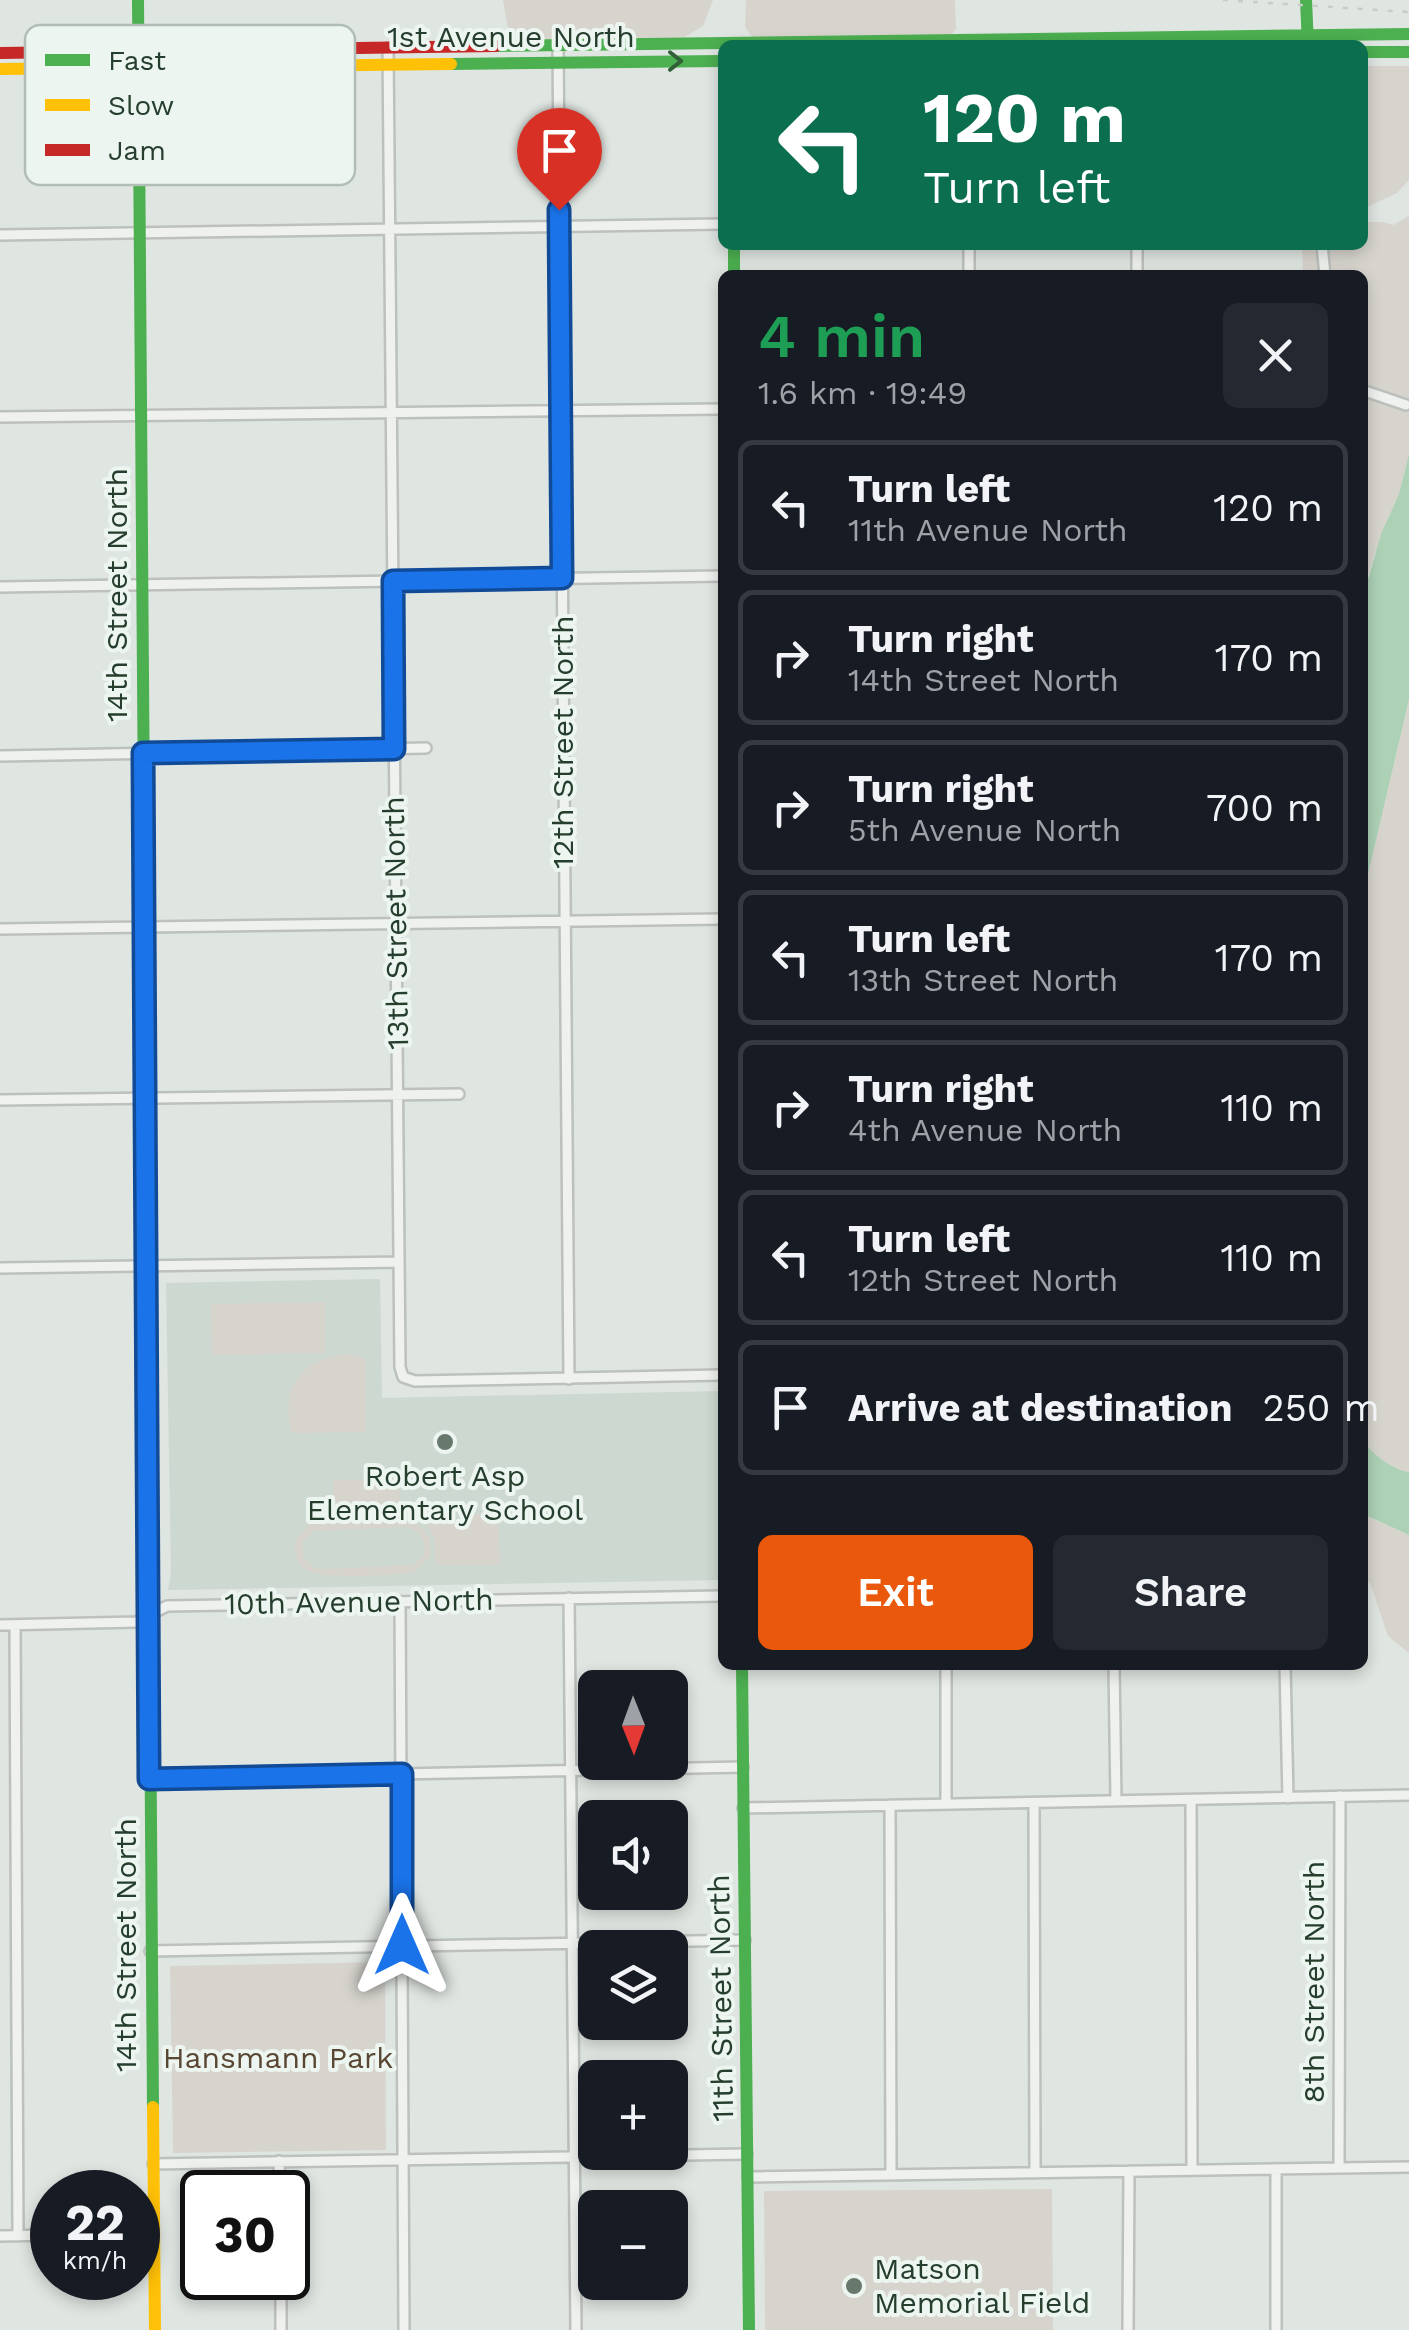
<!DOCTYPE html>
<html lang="en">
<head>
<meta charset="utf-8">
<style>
	:root { --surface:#171b24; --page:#242831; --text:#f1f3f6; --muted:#9ea1a6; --line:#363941; --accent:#ea580c }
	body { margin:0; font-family:"Work Sans",sans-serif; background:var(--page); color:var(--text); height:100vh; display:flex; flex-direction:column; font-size:38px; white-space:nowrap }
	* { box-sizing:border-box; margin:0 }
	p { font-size:32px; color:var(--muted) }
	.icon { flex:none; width:55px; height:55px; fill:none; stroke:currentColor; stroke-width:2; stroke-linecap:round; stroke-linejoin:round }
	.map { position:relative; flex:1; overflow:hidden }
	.side { position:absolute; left:718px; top:270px; width:650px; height:1400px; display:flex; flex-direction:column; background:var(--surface); border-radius:15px; box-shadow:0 5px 15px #0003 }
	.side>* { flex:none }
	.top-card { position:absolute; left:718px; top:40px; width:650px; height:210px; border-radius:15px; box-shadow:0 5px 15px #0003; background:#0b6e4f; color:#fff; overflow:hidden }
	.needle { width:65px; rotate:179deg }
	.tools { position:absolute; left:578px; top:1670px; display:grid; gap:20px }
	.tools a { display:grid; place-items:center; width:110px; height:110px; border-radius:15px; background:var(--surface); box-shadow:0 5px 15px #0003; font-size:50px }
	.speed { position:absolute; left:30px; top:2170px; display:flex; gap:20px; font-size:50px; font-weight:700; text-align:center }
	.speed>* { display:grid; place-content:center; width:130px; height:130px; border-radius:50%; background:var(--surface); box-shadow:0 5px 15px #0003; line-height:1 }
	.speed small { font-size:25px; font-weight:400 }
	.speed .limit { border:5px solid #111; border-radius:15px; background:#fff; color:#111 }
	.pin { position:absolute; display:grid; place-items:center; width:85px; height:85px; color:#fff; margin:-102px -42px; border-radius:50% 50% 50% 0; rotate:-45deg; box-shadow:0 0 10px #0007 }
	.pin .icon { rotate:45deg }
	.me { position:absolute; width:110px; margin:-55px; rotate:0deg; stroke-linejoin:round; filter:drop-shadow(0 0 8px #0008) }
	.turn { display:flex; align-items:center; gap:35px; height:210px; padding:0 40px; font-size:45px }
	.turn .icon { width:130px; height:130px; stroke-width:2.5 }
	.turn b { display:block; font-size:70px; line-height:85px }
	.round { display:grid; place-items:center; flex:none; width:105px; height:105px; border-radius:15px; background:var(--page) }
	.head { display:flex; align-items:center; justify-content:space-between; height:170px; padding:0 40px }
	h1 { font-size:60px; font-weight:600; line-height:75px; color:#1e9e55 }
	.button { display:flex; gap:20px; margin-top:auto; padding:20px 40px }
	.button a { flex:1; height:115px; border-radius:15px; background:var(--accent); color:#fff; font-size:40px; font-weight:600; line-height:115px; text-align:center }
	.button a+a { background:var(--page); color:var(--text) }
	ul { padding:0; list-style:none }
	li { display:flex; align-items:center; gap:30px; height:135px; margin:0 20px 15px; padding:0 20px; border:5px solid var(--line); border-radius:15px }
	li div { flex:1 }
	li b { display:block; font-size:38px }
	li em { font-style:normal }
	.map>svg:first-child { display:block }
</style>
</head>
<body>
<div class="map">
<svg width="1409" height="2330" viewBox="0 0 1409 2330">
	<rect width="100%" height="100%" fill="#dfe5e1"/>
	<path fill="#cdd8d0" d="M380,1279L382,1398L722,1391V1580L168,1590L171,1572L166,1283Z"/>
	<path fill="#d7d4ce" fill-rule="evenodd" d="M503,0H713L703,26L683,38L510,41Z
		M746,0H955L956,29L951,35L753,38L745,27Z
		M1363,66H1409V180L1397,193L1363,209Z
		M1409,216V454L1399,494L1381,534L1362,594V275H1303L1302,245H1362L1363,222H1383L1393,225Z
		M1409,699V1472C1393,1470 1372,1454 1363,1440V896Z
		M325,1302V1353L212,1355L211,1304Z
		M349,1354L365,1359L366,1432L292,1433C279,1388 302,1357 349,1354Z
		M399,1479L400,1516L333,1517V1480Z
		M467,1514H498L500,1565H435V1539L429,1530V1523L455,1522Z
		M1362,1514L1409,1535V1653L1388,1636L1370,1583L1363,1580Z
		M405,1521C425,1525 433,1537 430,1557L416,1571C396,1576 319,1581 304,1568C294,1561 294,1550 296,1539L310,1524ZM405,1527C420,1530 426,1539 424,1555L413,1565L322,1569L313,1567L303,1557V1541L313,1531Z
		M385,1962L386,2150L173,2153L170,1966Z
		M1052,2189L1053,2330H765L764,2191Z"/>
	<path fill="#acd1b5" d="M1409,454V699L1363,896V597L1381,534L1399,494Z
		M1363,1440C1372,1454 1393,1470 1409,1472V1535L1363,1514Z"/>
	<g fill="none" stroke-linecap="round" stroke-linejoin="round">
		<g stroke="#bcc1bd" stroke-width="14">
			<path id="street" d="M558,46L569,1379
				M388,48L400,1367L403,1377L415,1381L722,1375
				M0,235L722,224
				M969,245V275
				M1137,245V275
				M1322,245L1325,275
				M1362,390L1406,405
				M0,417L722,409
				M0,587L722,576
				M0,756L426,748
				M0,929L722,919
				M0,1100L459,1094
				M0,1268L399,1262
				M569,1598L576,2330
				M400,1602L404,2330
				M0,1625L136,1622L167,1606L722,1596
				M15,1625L18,2236
				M946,1665V1804
				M1114,1665L1116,1801
				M1285,1665L1288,1798
				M149,1779L743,1767
				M1191,1800L1192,2169
				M1034,1803L1035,2173
				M890,1805L891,2175
				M743,1808L1409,1795
				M150,1951L745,1940
				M279,2161L280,2192
				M153,2164L747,2154
				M1339,2168L1340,1796
				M1276,2169V2330
				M748,2177L1409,2167
				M138,2233H153
				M0,2236L52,2235
				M281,2278V2330
				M1128,2330L1129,2171"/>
		</g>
		<use href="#street" stroke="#eff1ef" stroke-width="9"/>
		<path stroke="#4caf50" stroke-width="12" d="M138,0L144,812
			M1306,0L1308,45
			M496,46L1409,34
			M1362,52H1409
			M451,64L722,61
			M734,245V275
			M146,1117L153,2107
			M742,1665L749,2330"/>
		<path stroke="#ffc107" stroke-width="12" d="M0,69L451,64
			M144,812L146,1117
			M153,2107L155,2330"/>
		<path stroke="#c62828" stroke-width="12" d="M0,53L496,46"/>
		<path stroke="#c8ccc9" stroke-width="2.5" stroke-dasharray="5 10" stroke-linecap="butt" d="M1223,0L1409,12"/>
	</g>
	<defs><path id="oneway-chevron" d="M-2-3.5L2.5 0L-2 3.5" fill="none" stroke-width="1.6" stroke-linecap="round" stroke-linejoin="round" transform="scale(2.5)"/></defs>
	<use stroke="#316038" href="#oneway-chevron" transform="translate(675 61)"/>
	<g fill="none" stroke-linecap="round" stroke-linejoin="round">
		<g stroke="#114b97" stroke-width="25">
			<path id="route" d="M402,1945V1774L149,1779L143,753L394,749L393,581L562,578L559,210"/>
		</g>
		<use href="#route" stroke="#1a73e8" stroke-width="18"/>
	</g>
	<g fill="#67786d" stroke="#ecf5ef" stroke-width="4">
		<circle cx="445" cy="1442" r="10"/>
		<circle cx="854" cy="2286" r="10"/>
	</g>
	<g text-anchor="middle" stroke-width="8" stroke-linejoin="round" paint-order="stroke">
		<g font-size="30" fill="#263e2e" stroke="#ecf5ef">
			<text x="511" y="47">1st Avenue North</text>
			<text transform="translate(117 595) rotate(-90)" y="10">14th Street North</text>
			<text transform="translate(563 742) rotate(-90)" y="10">12th Street North</text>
			<text transform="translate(396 923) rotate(-91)" y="10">13th Street North</text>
			<text transform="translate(359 1602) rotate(-1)" y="10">10th Avenue North</text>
			<text transform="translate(126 1945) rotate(-90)" y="10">14th Street North</text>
			<text transform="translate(1314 1982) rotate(-90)" y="10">8th Street North</text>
			<text transform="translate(721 1998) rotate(-91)" y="10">11th Street North</text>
		</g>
		<g font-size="30" fill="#263e2e" stroke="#ecf5ef">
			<text x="445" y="1486">Robert Asp<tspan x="445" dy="34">Elementary School</tspan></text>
			<text x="874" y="2279" text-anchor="start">Matson<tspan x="874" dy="34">Memorial Field</tspan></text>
		</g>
		<g font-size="30" fill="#5a4733" stroke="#ecf5ef">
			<text x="278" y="2068">Hansmann Park</text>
		</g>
	</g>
	<rect x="25" y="25" width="330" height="160" rx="15" fill="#ecf5ef" stroke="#b1beb5" stroke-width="2.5"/>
	<rect x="45" y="54" width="45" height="12" fill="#4caf50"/>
	<rect x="45" y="99" width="45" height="12" fill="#ffc107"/>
	<rect x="45" y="144" width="45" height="12" fill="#c62828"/>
	<g font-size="28" fill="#263e2e">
		<text x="108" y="70">Fast</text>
		<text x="108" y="115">Slow</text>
		<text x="108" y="160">Jam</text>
	</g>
</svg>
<div class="tools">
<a><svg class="needle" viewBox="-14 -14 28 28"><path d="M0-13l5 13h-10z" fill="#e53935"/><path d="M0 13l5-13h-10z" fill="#9ea1a6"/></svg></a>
<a><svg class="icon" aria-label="sound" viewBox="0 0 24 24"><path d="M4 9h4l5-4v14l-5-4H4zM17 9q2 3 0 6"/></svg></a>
<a><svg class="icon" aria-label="layers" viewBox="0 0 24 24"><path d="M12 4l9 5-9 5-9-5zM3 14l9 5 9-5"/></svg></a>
<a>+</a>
<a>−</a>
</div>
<div class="speed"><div>22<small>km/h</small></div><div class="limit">30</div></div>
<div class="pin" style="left:559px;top:210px;background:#d93025"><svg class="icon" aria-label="arrive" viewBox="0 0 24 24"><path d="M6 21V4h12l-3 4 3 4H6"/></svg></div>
<svg class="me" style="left:402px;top:1945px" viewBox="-20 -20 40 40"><path d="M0-17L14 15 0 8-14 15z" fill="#1a73e8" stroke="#fff" stroke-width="4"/></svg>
<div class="top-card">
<div class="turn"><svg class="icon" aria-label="left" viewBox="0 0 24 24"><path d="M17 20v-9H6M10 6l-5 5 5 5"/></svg><div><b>120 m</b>Turn left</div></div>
</div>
<section class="side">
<div class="head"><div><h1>4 min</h1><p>1.6 km · 19:49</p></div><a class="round"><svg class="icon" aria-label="close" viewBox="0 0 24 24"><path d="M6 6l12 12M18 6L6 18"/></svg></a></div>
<ul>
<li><svg class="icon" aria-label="left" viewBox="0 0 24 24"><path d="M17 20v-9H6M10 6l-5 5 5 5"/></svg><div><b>Turn left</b><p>11th Avenue North</p></div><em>120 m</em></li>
<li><svg class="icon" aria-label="right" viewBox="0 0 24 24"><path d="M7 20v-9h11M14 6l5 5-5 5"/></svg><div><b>Turn right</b><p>14th Street North</p></div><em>170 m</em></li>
<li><svg class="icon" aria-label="right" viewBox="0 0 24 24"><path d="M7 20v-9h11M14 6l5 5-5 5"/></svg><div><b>Turn right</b><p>5th Avenue North</p></div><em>700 m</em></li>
<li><svg class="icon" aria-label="left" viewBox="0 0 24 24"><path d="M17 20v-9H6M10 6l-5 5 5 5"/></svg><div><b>Turn left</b><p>13th Street North</p></div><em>170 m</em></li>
<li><svg class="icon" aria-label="right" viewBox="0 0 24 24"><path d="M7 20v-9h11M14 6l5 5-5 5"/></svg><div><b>Turn right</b><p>4th Avenue North</p></div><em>110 m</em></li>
<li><svg class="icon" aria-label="left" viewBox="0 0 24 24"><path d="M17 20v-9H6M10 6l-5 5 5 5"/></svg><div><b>Turn left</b><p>12th Street North</p></div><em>110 m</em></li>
<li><svg class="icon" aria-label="arrive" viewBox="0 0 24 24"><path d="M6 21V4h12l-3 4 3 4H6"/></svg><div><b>Arrive at destination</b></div><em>250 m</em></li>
</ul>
<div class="button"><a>Exit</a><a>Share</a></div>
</section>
</div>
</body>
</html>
